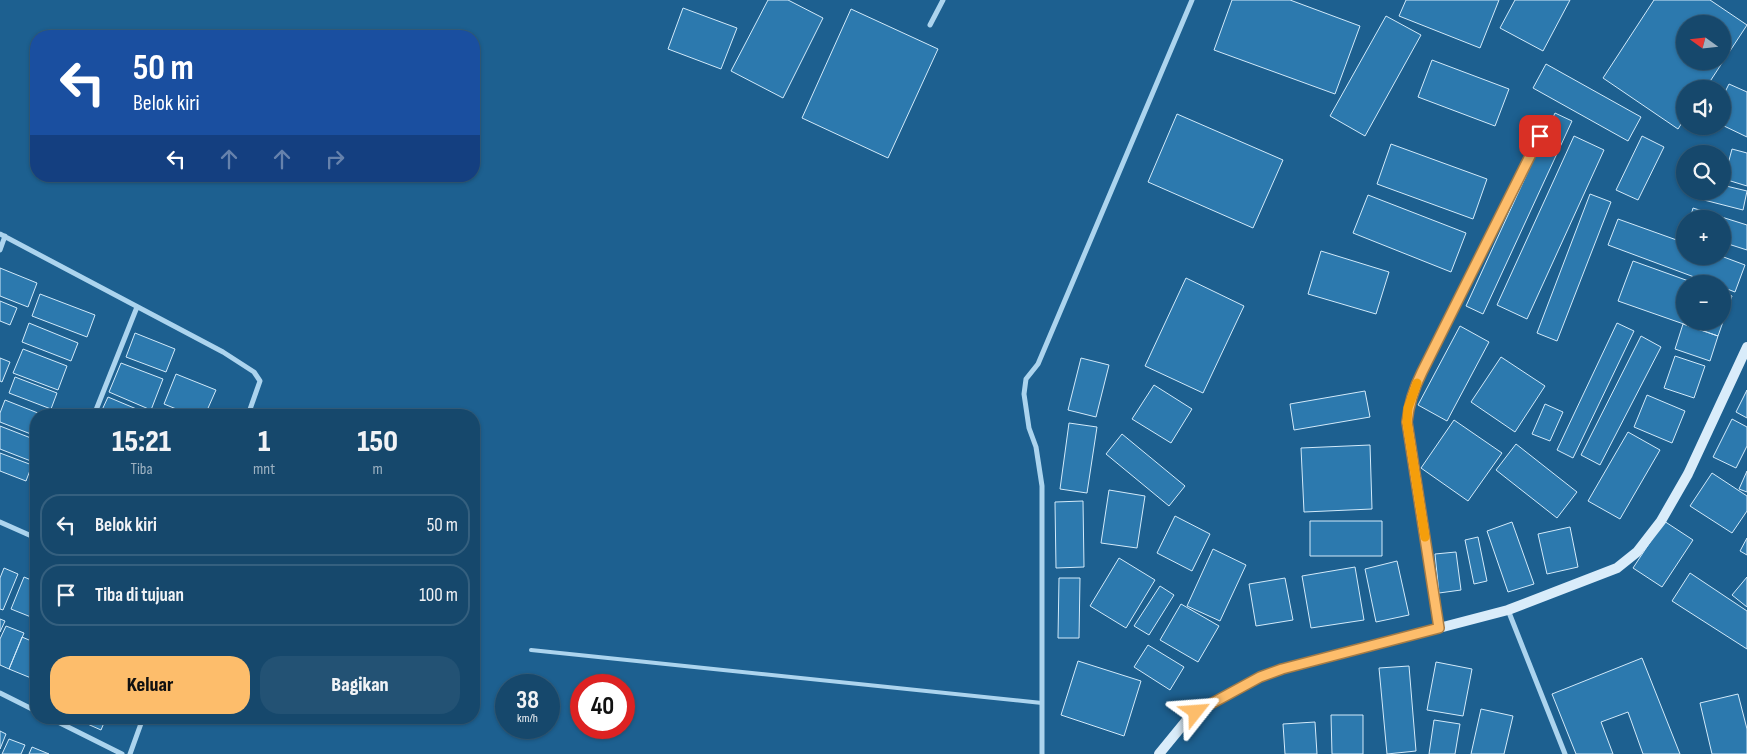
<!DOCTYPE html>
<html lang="id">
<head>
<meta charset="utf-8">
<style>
	:root { --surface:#16486c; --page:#235274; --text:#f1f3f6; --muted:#9eb2c2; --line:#35607f; --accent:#fdbd6b }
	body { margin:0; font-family:"Sofia Sans Condensed",sans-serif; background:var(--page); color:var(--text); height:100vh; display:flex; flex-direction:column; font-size:19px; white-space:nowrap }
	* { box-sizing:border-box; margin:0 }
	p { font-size:16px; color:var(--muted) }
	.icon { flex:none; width:28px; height:28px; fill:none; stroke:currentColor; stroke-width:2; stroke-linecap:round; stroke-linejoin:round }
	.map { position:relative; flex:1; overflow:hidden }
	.details { position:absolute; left:30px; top:409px; width:450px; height:315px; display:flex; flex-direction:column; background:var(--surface); border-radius:20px; box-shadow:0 1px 4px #0004,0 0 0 1px var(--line) }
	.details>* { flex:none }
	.banner { position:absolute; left:30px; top:30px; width:450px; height:152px; border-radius:20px; box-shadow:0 1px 4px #0004,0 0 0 1px var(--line); background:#1a4fa0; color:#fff; overflow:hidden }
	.needle { width:32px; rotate:285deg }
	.controls { position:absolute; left:1676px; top:15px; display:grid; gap:10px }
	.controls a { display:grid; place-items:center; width:55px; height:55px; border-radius:50%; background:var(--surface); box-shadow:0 1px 4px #0004,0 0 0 1px var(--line); font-size:25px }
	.speed { position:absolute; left:495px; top:674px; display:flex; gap:10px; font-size:25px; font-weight:700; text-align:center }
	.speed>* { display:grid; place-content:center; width:65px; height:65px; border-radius:50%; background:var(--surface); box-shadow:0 1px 4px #0004,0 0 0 1px var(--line); line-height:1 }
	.speed small { font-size:12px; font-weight:400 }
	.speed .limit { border:8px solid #d22; background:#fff; color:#111 }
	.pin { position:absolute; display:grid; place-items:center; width:42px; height:42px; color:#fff; margin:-21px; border-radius:10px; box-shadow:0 2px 8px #0006 }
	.me { position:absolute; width:55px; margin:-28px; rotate:62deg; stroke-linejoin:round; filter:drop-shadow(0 0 4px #0008) }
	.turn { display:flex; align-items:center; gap:18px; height:105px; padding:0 20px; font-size:22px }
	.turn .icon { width:65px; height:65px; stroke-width:2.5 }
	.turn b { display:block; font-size:35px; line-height:42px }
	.lanes { display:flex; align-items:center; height:48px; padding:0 20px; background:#0003; justify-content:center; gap:25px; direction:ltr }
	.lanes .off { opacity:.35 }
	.eta { display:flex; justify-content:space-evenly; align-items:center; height:85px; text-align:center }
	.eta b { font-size:30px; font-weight:800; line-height:35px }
	.action { display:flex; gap:10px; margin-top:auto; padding:10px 20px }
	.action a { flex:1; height:58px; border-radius:20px; background:var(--accent); color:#111; font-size:20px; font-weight:800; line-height:58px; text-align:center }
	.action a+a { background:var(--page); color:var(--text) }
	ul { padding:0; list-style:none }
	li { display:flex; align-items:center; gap:15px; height:62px; margin:0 10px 8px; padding:0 10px; border:2px solid var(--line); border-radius:20px }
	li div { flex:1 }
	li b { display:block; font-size:19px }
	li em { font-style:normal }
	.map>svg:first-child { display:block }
</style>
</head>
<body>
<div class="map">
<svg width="1747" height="754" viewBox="0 0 1747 754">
	<rect width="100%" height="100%" fill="#1d6090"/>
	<path fill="#2c79ae" stroke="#d2eafa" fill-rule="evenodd" d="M768,0H788L823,18L783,98L731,71Z
		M1232,0H1290L1360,26L1335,94L1214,50Z
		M1406,0H1499L1480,48L1399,16Z
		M1515,0H1570L1543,51L1500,28Z
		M1654,0H1710L1747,25L1705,89H1685V118L1678,129L1603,78ZM1685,24H1722V61H1685Z
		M683,8L737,28L721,69L668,49Z
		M851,9L938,49L888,158L802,118Z
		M1386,16L1421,35L1365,136L1330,116Z
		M1432,60L1509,89L1495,126L1418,97Z
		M1546,64L1641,117L1628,141L1533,88Z
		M1729,84L1747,92V137L1722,125V98Z
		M1555,113L1572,121L1483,314L1466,306Z
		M1177,114L1283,160L1253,228L1148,182Z
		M1574,136L1604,150L1527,319L1497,305Z
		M1642,136L1664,147L1638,200L1616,190Z
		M1391,144L1487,179L1473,219L1377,184Z
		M1732,149L1747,153V186L1724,179Z
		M1722,185L1747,191L1743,210L1700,199L1701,191H1722Z
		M1590,194L1611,202L1557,341L1537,333Z
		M1368,195L1466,233L1451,272L1353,233Z
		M1693,208L1747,225V250L1722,242V219H1690Z
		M1618,219L1685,243V256H1721L1745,265L1735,292L1722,287V284H1713L1608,245Z
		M1321,251L1389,272L1376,314L1308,294Z
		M1633,261L1697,284H1685V321H1722V293L1732,296L1718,336L1618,301Z
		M0,268L37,283L28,307L0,296Z
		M1186,278L1244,306L1203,393L1145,366Z
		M40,294L95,315L87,337L32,316Z
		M0,301L17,308L10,325L0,321Z
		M29,323L78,343L71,361L22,342Z
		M1617,323L1634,331L1573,458L1557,450Z
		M1683,324L1718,336L1710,361L1675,349Z
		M1460,326L1489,342L1447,421L1418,405Z
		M135,333L175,349L166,372L126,357Z
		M1641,336L1661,347L1600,465L1581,455Z
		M23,349L67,366L58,390L13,373Z
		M1675,356L1705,366L1694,398L1664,388Z
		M1501,357L1545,386L1515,432L1471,402Z
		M0,358L10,362L2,382L0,381Z
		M1081,358L1109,365L1096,417L1068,410Z
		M121,363L163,379L151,410L109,392Z
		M176,374L216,390L205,415H191L164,404Z
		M15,377L57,393L51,409L9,393Z
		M1154,385L1192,409L1171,443L1132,419Z
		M1747,390V418L1736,412Z
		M1365,391L1370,417L1294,430L1290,404Z
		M1647,395L1685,411L1672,443L1634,427Z
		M108,397L146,413L145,415H115L102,410Z
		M5,400L43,415H36V436L0,422V413Z
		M1545,404L1563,412L1550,441L1532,434Z
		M166,410L180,415H164Z
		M1732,419L1747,427V446L1736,468L1713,457Z
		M1454,420L1502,453L1468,501L1421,468Z
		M1069,423L1097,427L1087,493L1060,489Z
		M0,426L36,440V463L0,449Z
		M1628,432L1660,450L1620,519L1588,501Z
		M1122,434L1185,486L1169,506L1106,454Z
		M1516,444L1577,492L1557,518L1496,470Z
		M1370,445L1372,509L1304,512L1301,448Z
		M0,453L32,465L26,481L0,471Z
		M1747,471V492L1739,489Z
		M1712,473L1747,496V511L1732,533L1690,506Z
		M1109,490L1145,496L1137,548L1101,543Z
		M1083,501L1084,567L1056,568L1055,502Z
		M1175,516L1210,534L1192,571L1157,553Z
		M1310,521H1382V556H1310Z
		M1664,521L1693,540L1662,587L1633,568Z
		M1512,522L1534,584L1508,592L1487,531Z
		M1570,527L1578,567L1547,574L1538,534Z
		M1478,537L1487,581L1474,584L1465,540Z
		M1747,538V555L1740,551Z
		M1213,549L1246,565L1220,621L1187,606Z
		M1456,552L1461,590L1439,593L1435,554Z
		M1119,558L1155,580L1126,628L1090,606Z
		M1397,561L1409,615L1376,622L1365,569Z
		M1355,567L1364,620L1311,628L1302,576Z
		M4,568L18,574L3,610L0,609V578Z
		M1690,573L1747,611V649L1672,601Z
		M24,577L36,582V619L11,609Z
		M1747,577V607L1732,595Z
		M1059,578H1080L1079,638H1058Z
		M1285,578L1293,620L1256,626L1249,584Z
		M1160,586L1174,595L1149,635L1134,626Z
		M1181,604L1219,626L1198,662L1160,640Z
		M0,619L5,621L0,632Z
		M6,626L24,633L9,669L0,665V639Z
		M22,637L36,643V666L31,678L9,669Z
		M1148,645L1184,667L1170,690L1134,667Z
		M1642,658L1680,754H1643L1628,712L1601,722L1613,754H1576L1552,694Z
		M1078,661L1141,681L1124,736L1061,715Z
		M1436,662L1472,669L1463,716L1427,710Z
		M1409,666L1416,751L1387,754L1379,668Z
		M1738,694L1747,729V754H1712L1700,703Z
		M1481,709L1513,716L1504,754H1471Z
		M1331,715H1363V754H1332Z
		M74,718H106L101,730Z
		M1434,720L1460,724L1455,754H1429Z
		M1315,722L1317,754H1285L1283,724Z
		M0,731L6,734L0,749Z
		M9,739L25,745L21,754H2Z
		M32,747L49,754H29Z"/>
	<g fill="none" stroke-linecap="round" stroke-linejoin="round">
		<path stroke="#acd4ee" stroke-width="4" d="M531,650L1042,703"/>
		<path stroke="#acd4ee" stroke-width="5" d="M930,25L943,0
			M0,234L223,352L254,372L260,381L248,415
			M0,250L5,236
			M94,415L137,307
			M0,522L36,538
			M1508,610L1565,754
			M1439,628L1407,421C1409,403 1414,388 1422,372L1548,119
			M0,693L36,711
			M50,718L122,754
			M130,754L143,718
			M1042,754V486L1036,447L1029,428L1024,394L1026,379L1038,364L1192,0"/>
		<path stroke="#d9ecfa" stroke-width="10" d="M1159,754L1186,721L1196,712L1260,677L1282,669L1508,610L1617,568L1637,552L1661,521L1688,474L1747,347"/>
	</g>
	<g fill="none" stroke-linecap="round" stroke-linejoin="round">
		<g stroke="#a47b46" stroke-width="12">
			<path id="route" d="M1196,712L1260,677L1282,669L1439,628L1407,422C1409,403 1414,388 1422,372L1540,136"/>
		</g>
		<use href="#route" stroke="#fdbd6b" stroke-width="9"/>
		<path stroke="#f59e0b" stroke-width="9" d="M1417,383L1408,408L1407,422L1425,537"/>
	</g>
</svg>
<div class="controls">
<a><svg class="needle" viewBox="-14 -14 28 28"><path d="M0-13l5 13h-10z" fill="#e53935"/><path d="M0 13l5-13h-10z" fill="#9eb2c2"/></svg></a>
<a><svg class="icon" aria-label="sound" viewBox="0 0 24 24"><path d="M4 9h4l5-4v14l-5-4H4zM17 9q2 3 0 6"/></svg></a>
<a><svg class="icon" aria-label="search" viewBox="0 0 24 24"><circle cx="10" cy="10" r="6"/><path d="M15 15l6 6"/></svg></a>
<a>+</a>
<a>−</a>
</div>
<div class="speed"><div>38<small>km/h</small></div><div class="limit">40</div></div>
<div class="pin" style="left:1540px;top:136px;background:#d93025"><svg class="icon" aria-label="arrive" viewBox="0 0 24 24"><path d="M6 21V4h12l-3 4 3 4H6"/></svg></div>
<svg class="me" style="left:1196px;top:712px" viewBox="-20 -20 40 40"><path d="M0-17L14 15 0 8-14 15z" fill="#fdbd6b" stroke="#fff" stroke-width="4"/></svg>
<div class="banner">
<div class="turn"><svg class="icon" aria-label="left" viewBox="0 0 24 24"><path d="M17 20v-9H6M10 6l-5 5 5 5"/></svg><div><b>50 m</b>Belok kiri</div></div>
<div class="lanes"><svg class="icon" aria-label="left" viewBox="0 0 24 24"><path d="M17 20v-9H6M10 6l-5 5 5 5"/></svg><svg class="icon off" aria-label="ahead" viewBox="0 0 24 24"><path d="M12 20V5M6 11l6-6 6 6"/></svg><svg class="icon off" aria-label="ahead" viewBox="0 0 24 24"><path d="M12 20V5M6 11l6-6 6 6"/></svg><svg class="icon off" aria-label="right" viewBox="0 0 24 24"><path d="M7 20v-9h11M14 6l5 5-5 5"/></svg></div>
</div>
<section class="details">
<div class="eta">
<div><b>15:21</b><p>Tiba</p></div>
<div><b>1</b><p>mnt</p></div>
<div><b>150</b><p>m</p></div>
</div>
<ul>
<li><svg class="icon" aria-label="left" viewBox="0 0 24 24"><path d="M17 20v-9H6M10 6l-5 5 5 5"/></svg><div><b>Belok kiri</b></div><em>50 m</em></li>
<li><svg class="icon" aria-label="arrive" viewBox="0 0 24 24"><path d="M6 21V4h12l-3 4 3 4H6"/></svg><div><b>Tiba di tujuan</b></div><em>100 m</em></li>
</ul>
<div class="action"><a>Keluar</a><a>Bagikan</a></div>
</section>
</div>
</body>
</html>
